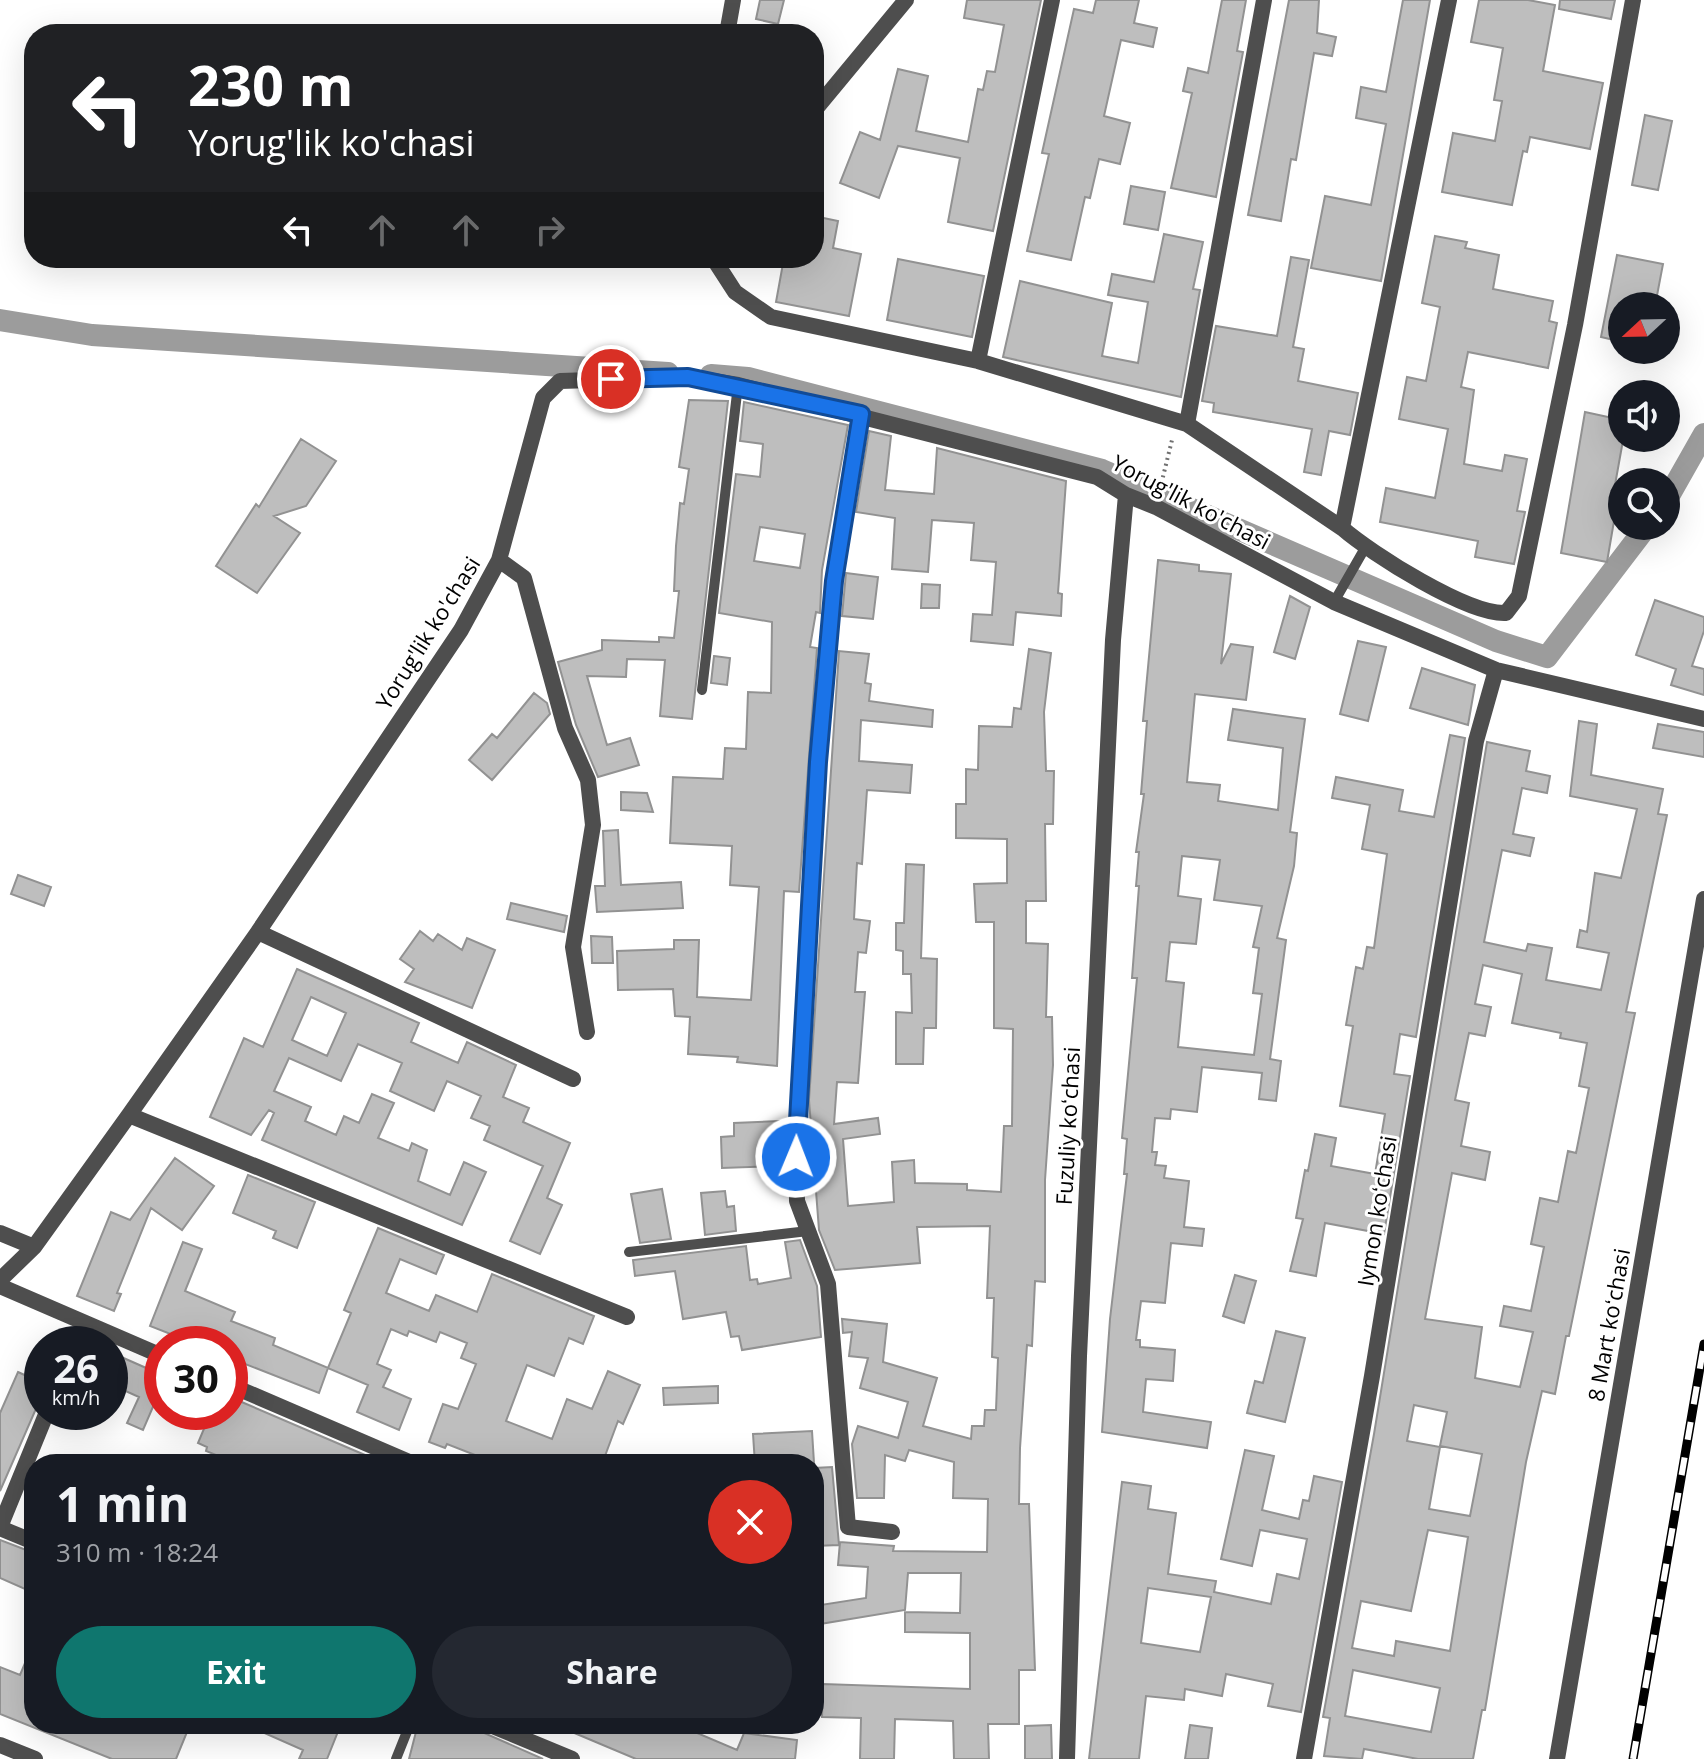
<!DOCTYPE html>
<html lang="en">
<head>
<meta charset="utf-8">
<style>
	:root { --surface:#171b24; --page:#242831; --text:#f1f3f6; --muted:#9ea1a6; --accent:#0f766e }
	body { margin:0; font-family:"Open Sans",sans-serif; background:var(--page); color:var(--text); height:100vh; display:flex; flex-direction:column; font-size:30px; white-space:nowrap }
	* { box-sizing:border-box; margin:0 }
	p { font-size:26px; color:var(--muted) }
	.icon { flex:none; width:44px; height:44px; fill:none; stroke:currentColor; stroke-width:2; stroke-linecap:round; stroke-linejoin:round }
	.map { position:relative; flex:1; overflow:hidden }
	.side { position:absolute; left:24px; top:1454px; width:800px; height:280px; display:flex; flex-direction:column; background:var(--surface); border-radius:32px; box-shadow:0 8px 32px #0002 }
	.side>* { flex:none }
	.hud { position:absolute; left:24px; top:24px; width:800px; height:244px; border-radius:32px; box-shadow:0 8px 32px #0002; background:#202124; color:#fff; overflow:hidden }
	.needle { width:52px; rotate:248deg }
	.controls { position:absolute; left:1608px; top:292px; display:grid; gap:16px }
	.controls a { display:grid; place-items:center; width:72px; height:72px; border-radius:50%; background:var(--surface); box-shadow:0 8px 32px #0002; font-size:40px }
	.speed { position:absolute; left:24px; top:1326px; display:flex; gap:16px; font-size:40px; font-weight:700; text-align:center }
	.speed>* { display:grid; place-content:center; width:104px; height:104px; border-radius:50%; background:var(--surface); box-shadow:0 8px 32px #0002; line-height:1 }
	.speed small { font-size:20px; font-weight:400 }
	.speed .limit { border:12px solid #d22; background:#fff; color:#111 }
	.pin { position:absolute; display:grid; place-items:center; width:68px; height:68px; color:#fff; margin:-34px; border:4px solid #fff; border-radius:50%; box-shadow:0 2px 8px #0007 }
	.me { position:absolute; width:88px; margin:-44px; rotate:1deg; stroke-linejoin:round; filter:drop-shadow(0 0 6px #0008) }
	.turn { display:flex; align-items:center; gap:28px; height:168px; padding:0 32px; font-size:36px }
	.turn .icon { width:104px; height:104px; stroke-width:2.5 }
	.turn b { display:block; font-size:56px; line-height:68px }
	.lanes { display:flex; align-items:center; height:76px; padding:0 32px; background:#0003; justify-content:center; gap:40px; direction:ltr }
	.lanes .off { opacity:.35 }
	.round { display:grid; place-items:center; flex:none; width:84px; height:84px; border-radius:42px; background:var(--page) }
	.overview { display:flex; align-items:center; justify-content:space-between; height:136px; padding:0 32px }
	h1 { font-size:48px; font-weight:700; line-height:60px }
	.button { display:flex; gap:16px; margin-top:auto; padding:16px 32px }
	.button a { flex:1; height:92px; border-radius:48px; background:var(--accent); color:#fff; font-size:32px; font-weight:700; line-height:92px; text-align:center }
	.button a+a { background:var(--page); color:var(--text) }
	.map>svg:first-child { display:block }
</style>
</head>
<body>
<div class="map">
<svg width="1704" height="1759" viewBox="0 0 1704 1759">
	<rect width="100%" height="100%" fill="#fff"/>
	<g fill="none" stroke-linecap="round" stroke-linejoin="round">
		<path stroke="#9c9c9c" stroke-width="22" d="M0,320L92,335L668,373
			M711,375L748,378L1102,470L1496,641L1547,657L1647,526
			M1666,501L1704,434"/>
	</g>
	<path fill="#bebebe" stroke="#929292" stroke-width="2" fill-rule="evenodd" d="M760,0H784L778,24L756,19Z
		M967,0H1041L993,231L948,222L960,158L898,146L879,198L840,183L860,132L880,140L898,69L928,76L916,131L968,142L978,89L983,90L987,71L995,72L1004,25L964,18Z
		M1096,0H1139L1134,23L1157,28L1153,47L1121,40L1104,116L1130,123L1120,164L1099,159L1090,198L1085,197L1071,260L1027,251L1049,154L1042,153L1074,9L1093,13Z
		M1222,0H1246L1237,51L1243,52L1216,197L1171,188L1192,93L1183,91L1188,68L1208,73Z
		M1289,0H1319L1317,33L1336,37L1332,56L1314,53L1296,160L1291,159L1281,221L1248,215Z
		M1403,0H1430L1381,281L1311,268L1325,196L1371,205L1386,124L1356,118L1361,87L1386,92Z
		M1479,0H1528L1555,5L1543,71L1603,83L1590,149L1530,137L1527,152L1523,151L1512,205L1442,192L1453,133L1495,141L1502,101L1494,100L1503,48L1471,42Z
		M1560,0H1615L1611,19L1559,9Z
		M1645,115L1672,121L1658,190L1632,185Z
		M1131,186L1165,192L1158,230L1124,224Z
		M814,216L838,221L833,248L861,254L849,316L776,302L784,258H814Z
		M1164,234L1203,242L1193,289L1200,290L1181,397L1003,357L1020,281L1112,303L1102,356L1138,363L1148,302L1108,295L1112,274L1154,282Z
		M1435,236L1467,242L1465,248L1499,255L1493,289L1553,301L1549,321L1557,323L1548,368L1468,352L1461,387L1474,390L1464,464L1502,471L1505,455L1527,459L1517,511L1525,512L1514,564L1475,557L1478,541L1380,522L1386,488L1435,498L1448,429L1399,419L1407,377L1426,381L1440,307L1422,303Z
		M1617,255L1663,264L1655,306H1622V342L1601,337Z
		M1291,257L1309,260L1293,347L1304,349L1298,381L1358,393L1350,435L1329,431L1321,475L1304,472L1312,429L1213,412L1214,403L1202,401L1216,326L1277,336Z
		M898,259L984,276L972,337L887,320Z
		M689,400L728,401L692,719L660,716L665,660L627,659L626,677L587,676L607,745L630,738L639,765L598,777L576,725L558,662L602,650V640L659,642V637L674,638L679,591H674L676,546L680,503L684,504L689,469L679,467Z
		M744,402L848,425L822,570L820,613L816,612L810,647L817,648L799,892L784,891L777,1066L737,1062L738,1057L688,1054L690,1017L675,1016L673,989L618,990L617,951L674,949V940H699L697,997L751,1000L759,887L730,885L732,846L670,843L673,777L723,779L725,748L746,749L748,692L771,693L772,622L719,613L736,474L760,477L763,444L740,441ZM760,527L805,534L800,568L754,561Z
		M1585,412L1622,420V446L1615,485L1620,486L1607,562L1561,553Z
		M869,431L891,436L885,490L934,494L937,448L1066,481L1058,593L1062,594L1061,616L1016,612L1013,645L971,641L973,614L992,615L996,562L971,560L974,523L932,520L928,572L892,569L895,518L856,512Z
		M301,439L336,461L306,506L274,516L300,533L257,593L216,566L256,504L259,507Z
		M1158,560L1199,565V571L1231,574L1221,664L1231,644L1253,647L1246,700L1195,694L1187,782L1220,785L1218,801L1278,810L1283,748L1228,740L1233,709L1305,719L1290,832L1297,833L1294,866L1277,938L1286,940L1270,1059L1281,1061L1276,1101L1259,1099L1262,1073L1202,1067L1197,1112L1171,1109L1170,1119L1155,1118L1152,1152H1157L1155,1165L1166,1166L1164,1178L1189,1181L1184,1227L1204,1229L1202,1246L1171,1243L1165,1303L1141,1301L1136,1340H1140V1347L1175,1350L1173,1381L1146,1379L1143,1412L1211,1422L1207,1448L1102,1432L1110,1319L1127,1174H1124L1127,1139L1122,1138L1137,978H1132L1139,886H1136L1139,852H1136L1144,794H1141L1147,721H1143ZM1182,856L1220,860L1214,900L1262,906L1253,947L1259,948L1253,993L1262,994L1254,1055L1178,1047L1184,983L1166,981L1170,942L1196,944L1201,899L1178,896Z
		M846,573L878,577L873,619L842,616Z
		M922,584L940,585L939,608H921Z
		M1290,596L1310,607L1295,659L1274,652Z
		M1655,600L1704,617V631L1692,666L1704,669V695L1671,685L1676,669L1636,655Z
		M1358,641L1386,647L1368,721L1340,714Z
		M1029,649L1051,653L1044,712L1046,771H1054L1053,824H1045L1046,901H1026V943L1048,944L1046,1017H1052L1053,1065L1045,1180V1282L1035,1281L1032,1346L1027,1345L1020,1448L1019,1504H1029L1035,1670H1019V1724H988L989,1759H954L953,1721L895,1719L894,1759H860L861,1718L822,1717L823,1684L970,1689V1633L905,1632V1612L960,1613L961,1573H908L905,1610L814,1625V1606L866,1598L868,1567L838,1565L840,1542L894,1546L893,1551L987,1552L988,1499L953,1498L954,1462L909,1450L905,1461L885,1455L884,1498H857L852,1444L858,1426L898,1438L908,1402L860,1388L868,1358L849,1356L852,1332L843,1333L842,1319L887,1324L883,1362L937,1378L923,1426L971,1439L972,1426H984L985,1410H996L998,1358L992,1357L994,1298H987L990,1226L917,1227L920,1263L835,1270L819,1230L809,1100L839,651L869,654L865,683L871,684L869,701L933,710L932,727L861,720L859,761L912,765L910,793L867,790L862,864L857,863L854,919L870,921L866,953L858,952L855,992H865L858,1083L837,1082L834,1124L878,1118L880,1134L843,1139L848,1206L894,1202L892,1162L914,1160L915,1183L967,1184V1190L1001,1192L1004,1126H1012L1013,1029L994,1028V922H976L974,884L1007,883V839L956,838V804H966V769L978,770L979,726L1012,727L1014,708L1021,709Z
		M714,656L730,658L727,685L711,683Z
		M1422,668L1475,685L1468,725L1410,708Z
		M534,693L547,703L550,714L492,780L469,760L492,734L497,738Z
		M1579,721L1597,724L1591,775L1663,789L1658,814L1667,815L1626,1012L1635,1013L1569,1336H1566L1555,1394L1542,1391L1526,1462L1485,1710H1482L1473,1759H1418L1364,1749L1362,1759L1324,1756L1330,1718L1323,1717L1374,1434L1487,742L1530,751L1526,771L1550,776L1547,793L1522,788L1513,834L1534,838L1530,856L1502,850L1484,942L1526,951L1528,944L1552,948L1546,980L1601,990L1609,953L1577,947L1580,930L1587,932L1595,873L1621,878L1637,809L1570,796ZM1483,965L1522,974L1512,1023L1561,1033L1560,1038L1587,1043L1579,1086L1589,1088L1576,1153L1568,1151L1558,1202L1540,1198L1531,1244L1544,1247L1531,1311L1504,1306L1500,1326L1533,1332L1520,1387L1475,1378L1482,1327L1425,1319L1452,1173L1485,1180L1490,1152L1461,1146L1469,1103L1455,1100L1469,1033L1485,1036L1491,1007L1475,1004ZM1414,1405L1447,1412L1440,1446L1482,1454L1470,1516L1429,1509L1440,1447L1407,1441ZM1428,1530L1468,1537L1450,1651L1396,1641L1394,1656L1352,1648L1361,1601L1411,1611ZM1353,1670L1440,1688L1431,1732L1345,1716Z
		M1658,724L1704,732V757L1653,748Z
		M1450,735L1465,738L1416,1037L1400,1034L1394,1074L1410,1076L1384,1234L1325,1223L1316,1276L1290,1271L1303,1219L1296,1218L1305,1170L1308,1171L1315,1134L1336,1138L1331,1166L1375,1174L1385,1114L1340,1106L1353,1026L1346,1025L1356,967L1363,969L1367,947L1374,948L1387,854L1362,849L1370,805L1332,798L1336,777L1403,790L1399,811L1434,817Z
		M621,792L647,793L653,812L621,810Z
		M618,830L621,885L681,882L683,908L597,912L595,886H605L603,831Z
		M906,864L924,865L921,958L937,959L936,1028H924L923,1064H896V1012L912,1013L911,974H903V951L896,950V923H904Z
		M18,875L51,887L44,906L11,894Z
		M511,903L567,916L564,932L507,919Z
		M420,931L433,941L438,934L462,950L467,938L495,950L472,1008L405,982L414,969L400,959Z
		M591,936L612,937L613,963H592Z
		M297,969L419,1023L411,1042L458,1063L467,1042L516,1065L503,1097L529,1108L523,1122L570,1143L547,1198L562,1205L540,1254L510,1241L543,1166L484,1140L490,1126L471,1118L481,1096L447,1081L434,1111L390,1091L402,1063L358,1044L341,1081L289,1058L274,1091L311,1107L305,1121L336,1135L344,1116L359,1123L372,1094L394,1103L378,1138L409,1151L412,1143L427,1150L418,1181L450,1195L464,1162L486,1172L462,1225L262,1140L274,1113L269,1110L251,1135L210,1117L244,1038L263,1047ZM311,997L346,1013L327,1056L292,1040Z
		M779,1121L781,1166L722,1168L721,1137L734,1136V1123Z
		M175,1158L214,1186L182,1230L151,1208L117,1293L121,1294L114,1311L77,1296L111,1212L130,1220Z
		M248,1175L315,1202L297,1248L273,1238L276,1231L233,1213Z
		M662,1189L671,1239L640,1243L631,1194Z
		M725,1191L727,1207L734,1206L736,1231L705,1235L701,1193Z
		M378,1228L444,1255L436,1274L400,1259L386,1293L429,1311L436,1295L477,1312L492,1274L594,1316L583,1344L569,1338L554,1376L527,1365L506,1421L552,1439L567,1399L592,1409L608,1371L640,1385L623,1424L618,1421L602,1464H498L447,1444L445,1448L429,1442L443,1404L458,1409L476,1364L461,1358L467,1343L440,1332L436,1342L409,1331L407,1336L391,1329L377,1364L391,1370L383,1387L411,1399L399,1430L357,1412L368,1385L328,1368L319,1393L230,1358V1344H196L150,1326L183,1242L202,1249L185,1291L235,1312L231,1321L275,1338L273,1345L328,1368L351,1313L344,1310Z
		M800,1240L817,1286L821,1337L742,1350L739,1336L731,1337L726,1312L683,1319L675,1271L635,1276L633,1260L746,1246L750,1280L757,1279L758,1284L791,1278L785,1242Z
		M1235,1275L1256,1281L1244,1323L1223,1316Z
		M1276,1331L1305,1338L1285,1422L1247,1413L1255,1381L1263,1383Z
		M110,1352L162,1375V1386L143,1430L127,1423L139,1397L110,1384Z
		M18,1372L42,1383V1395L0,1491V1413Z
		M718,1386V1403L664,1405L663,1388Z
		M230,1397L386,1464H238L206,1451L207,1447L198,1443L211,1412H230Z
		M812,1431L814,1463L755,1464L753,1434Z
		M1245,1450L1274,1456L1262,1510L1299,1519L1303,1500L1309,1501L1314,1476L1342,1482L1301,1712L1268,1706L1273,1684L1226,1674L1222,1696L1185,1689L1184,1700L1146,1696L1139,1759H1089L1122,1482L1151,1486L1148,1509L1176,1513L1168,1574L1216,1581L1214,1592L1271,1604L1277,1574L1299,1579L1307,1539L1260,1530L1252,1566L1221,1559ZM1148,1588L1211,1597L1200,1652L1141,1643Z
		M832,1467L839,1545L814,1546V1468Z
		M0,1540L34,1553V1593L0,1578Z
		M34,1642V1724H169L187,1732L176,1759H112L0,1714V1667L20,1675Z
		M244,1724H341L327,1759H299L303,1750Z
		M418,1724H464L543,1759H409Z
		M553,1724H676L737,1750L744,1733L797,1740L795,1759H636Z
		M1051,1725L1052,1759H1025V1726Z
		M1190,1725L1212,1728L1208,1759H1185Z"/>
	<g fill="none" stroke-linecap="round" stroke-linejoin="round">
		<path stroke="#707070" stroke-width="4" stroke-dasharray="2 4" stroke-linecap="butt" d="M1160,489L1172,440"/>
		<path stroke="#4e4e4e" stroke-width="10" d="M1334,602L1365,548
			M702,690L738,385
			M629,1252L808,1231
			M396,1759L410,1724"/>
		<path stroke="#4e4e4e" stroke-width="16" d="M727,34L733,0
			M814,111L906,0
			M713,258L735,292L771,317L978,361L1187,424L1342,528C1372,554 1468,615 1506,613L1519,596L1575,325L1633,0
			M978,361L1052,0
			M861,414L834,581L818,762L796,1134L797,1201L828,1284L848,1527L892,1532
			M1187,424L1264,0
			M1342,528L1449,0
			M499,560L524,578L565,728L588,780L593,825L573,947L587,1032
			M258,932L573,1079
			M129,1115L627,1317
			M0,1233L34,1247
			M0,1280L34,1247L129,1115L258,932L461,630L499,560L543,398L560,381L688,377L738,385L1097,477L1126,495L1156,507L1334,602L1496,670L1704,719
			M0,1286L162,1356
			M75,1344L84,1323
			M230,1385L414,1464
			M0,1527L47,1412
			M0,1528L34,1542
			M488,1724L572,1759
			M0,1745L35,1759
			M1067,1759L1079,1356L1113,640L1126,495
			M1304,1759L1372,1376L1476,741L1496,670
			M1557,1759L1704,899"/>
		<g stroke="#000" stroke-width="9">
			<path id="rail" d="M1633,1759L1704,1344"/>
		</g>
		<use href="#rail" stroke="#fff" stroke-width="6" stroke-dasharray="18" stroke-linecap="butt"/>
	</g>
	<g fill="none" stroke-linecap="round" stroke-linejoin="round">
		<g stroke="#114b97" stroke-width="20">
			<path id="route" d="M611,379L688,377L861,414L834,581L818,762L796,1157"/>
		</g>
		<use href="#route" stroke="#1a73e8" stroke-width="14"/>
	</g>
	<g text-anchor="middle" stroke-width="6" stroke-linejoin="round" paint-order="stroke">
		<g font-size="22" fill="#000" stroke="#fff">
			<text transform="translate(1191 502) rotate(28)" y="8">Yorug'lik ko'chasi</text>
			<text transform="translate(428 633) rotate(-58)" y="8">Yorug'lik ko'chasi</text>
			<text transform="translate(1068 1126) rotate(-87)" y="8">Fuzuliy koʻchasi</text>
			<text transform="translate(1377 1211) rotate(-81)" y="8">Iymon koʻchasi</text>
			<text transform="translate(1609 1325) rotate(-80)" y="8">8 Mart koʻchasi</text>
		</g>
	</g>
</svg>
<div class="controls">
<a><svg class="needle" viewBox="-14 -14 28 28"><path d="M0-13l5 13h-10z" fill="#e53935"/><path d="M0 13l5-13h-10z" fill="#9ea1a6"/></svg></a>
<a><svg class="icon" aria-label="sound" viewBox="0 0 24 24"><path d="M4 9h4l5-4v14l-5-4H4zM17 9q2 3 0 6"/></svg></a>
<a><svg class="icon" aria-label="search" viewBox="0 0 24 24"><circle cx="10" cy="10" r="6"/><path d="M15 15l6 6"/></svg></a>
</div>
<div class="speed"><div>26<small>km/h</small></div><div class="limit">30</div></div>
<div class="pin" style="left:611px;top:379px;background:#d93025"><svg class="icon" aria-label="arrive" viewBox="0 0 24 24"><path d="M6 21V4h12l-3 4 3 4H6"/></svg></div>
<svg class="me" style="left:796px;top:1157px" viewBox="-20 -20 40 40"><circle r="17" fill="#1a73e8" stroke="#fff" stroke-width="3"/><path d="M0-11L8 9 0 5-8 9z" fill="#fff"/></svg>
<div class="hud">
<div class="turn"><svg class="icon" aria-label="left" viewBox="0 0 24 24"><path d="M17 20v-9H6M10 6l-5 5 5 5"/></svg><div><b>230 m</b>Yorug'lik ko'chasi</div></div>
<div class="lanes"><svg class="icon" aria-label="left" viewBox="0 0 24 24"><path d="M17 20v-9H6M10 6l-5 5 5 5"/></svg><svg class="icon off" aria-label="ahead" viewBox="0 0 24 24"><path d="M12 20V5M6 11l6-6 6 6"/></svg><svg class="icon off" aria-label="ahead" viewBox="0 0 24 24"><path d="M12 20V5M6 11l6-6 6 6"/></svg><svg class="icon off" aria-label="right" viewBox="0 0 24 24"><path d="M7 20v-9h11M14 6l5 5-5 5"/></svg></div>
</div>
<section class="side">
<div class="overview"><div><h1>1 min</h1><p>310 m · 18:24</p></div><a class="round" style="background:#d93025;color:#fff"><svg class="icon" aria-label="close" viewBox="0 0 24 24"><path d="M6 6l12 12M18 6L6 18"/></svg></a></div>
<div class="button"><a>Exit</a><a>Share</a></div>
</section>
</div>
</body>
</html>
